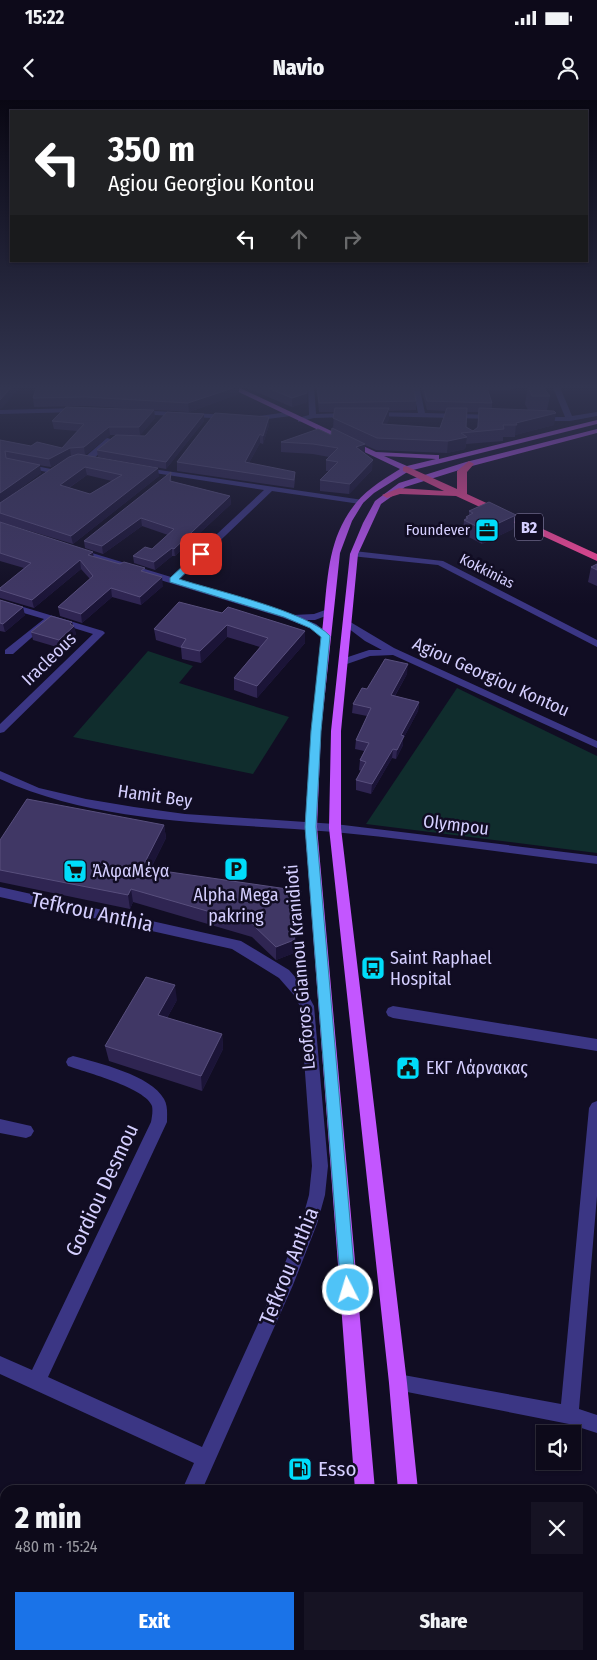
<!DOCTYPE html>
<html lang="en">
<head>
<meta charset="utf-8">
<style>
	:root { --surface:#0d0a1a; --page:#161323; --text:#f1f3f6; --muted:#9a9aa2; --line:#2d2b39; --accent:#1a73e8 }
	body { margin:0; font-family:"Fira Sans Condensed",sans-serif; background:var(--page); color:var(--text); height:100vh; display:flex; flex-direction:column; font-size:19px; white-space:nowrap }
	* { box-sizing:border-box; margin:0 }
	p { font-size:16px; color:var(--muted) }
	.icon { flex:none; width:28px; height:28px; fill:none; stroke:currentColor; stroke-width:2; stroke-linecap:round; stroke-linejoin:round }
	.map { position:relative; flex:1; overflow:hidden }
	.drawer { position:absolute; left:0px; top:1385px; width:598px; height:175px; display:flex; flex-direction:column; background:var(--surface); border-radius:15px 15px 0 0; box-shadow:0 1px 4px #0004,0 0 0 1px var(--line) }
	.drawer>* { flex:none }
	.guide { position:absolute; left:10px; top:10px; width:578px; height:152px; border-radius:0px; box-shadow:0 1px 4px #0004,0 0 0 1px var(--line); background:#202124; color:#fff; overflow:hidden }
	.controls { position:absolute; left:536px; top:1325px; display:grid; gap:10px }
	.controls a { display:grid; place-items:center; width:45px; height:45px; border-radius:0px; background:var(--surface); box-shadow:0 1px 4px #0004,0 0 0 1px var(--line); font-size:25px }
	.pin { position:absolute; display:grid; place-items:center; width:42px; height:42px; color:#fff; margin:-21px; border-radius:10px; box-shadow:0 2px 8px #0006 }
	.me { position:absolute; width:55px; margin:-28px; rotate:355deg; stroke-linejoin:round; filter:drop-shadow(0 0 4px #0008) }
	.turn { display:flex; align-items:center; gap:18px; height:105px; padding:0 15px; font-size:22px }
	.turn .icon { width:65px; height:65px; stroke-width:2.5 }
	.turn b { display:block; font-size:35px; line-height:42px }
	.lanes { display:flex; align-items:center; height:48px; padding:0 15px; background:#0003; justify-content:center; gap:25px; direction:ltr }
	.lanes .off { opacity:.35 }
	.round { display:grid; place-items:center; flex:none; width:52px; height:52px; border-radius:0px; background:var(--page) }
	.head { display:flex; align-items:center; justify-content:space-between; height:85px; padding:0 15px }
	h1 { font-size:30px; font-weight:800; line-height:38px }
	.button { display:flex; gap:10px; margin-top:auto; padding:10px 15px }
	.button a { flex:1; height:58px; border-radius:0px; background:var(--accent); color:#fff; font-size:20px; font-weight:800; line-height:58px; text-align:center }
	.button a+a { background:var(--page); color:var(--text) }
	.status { display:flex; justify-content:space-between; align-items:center; height:35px; padding:0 25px; background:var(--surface); direction:ltr }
	.status svg { height:14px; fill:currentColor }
	header { display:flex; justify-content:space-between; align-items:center; height:65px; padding:0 15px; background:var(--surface); font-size:22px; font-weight:800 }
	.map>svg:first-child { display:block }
</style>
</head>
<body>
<div class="status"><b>15:22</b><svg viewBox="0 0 49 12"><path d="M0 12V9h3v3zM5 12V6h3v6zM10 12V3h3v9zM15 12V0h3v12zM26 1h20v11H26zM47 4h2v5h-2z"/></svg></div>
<header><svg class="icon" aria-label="back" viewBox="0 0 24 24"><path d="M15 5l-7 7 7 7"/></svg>Navio<svg class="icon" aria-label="person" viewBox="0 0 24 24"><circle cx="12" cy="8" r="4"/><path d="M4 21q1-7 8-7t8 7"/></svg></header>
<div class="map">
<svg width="597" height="1560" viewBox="0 0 597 1560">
	<rect width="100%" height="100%" fill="#110d23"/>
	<path fill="#102d2d" d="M148,551L193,566L179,583L289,617L253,674L73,637Z
		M457,588L597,656V753L366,724Z"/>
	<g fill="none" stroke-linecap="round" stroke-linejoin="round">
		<path fill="#3b3684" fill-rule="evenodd" d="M308,285H314L316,314L350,313L354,315L350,317L314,318L298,322V318L309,315Z
			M412,285H419L425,313L495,315L499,317L495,319L372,316L368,314L372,312L418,313Z
			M552,285H559L572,316L597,312V316L570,321H537V317H565Z
			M578,285H597V288Z
			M80,308L81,310L77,312L0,314V310Z
			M134,310L230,315L234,317L230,319L137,314L133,312Z
			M288,312H291V316L252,321L248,319L252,317Z
			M107,338L114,340L91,361H85V357Z
			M21,363L51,369L55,371L51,373L24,367L20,365Z
			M139,367L363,400V404H360L272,391L179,480L293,515L314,514L328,509L331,510V514L315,520H306L316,524L329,534V538H323L310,528L284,518L76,454L75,452L79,449L171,477L264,390L142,371L138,369Z
			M354,451L443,461L597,540V547L438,465L351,456L350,454Z
			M0,500L103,531L105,533L4,632L0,633V624L93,534L48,520L47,524L13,554H5V550L44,519L0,506Z
			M347,520L394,548L597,641V648L393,555L370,556L347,564H339V560L369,550H382L365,541L344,525V521Z
			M0,671L39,688L86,699L134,707L185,714L335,724L597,756V764C510,754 422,740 334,732C223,722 104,726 0,679Z
			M0,787L241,841L289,870L303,886L314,906L328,1066L325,1095L317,1124L293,1185L202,1390H182L194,1363L0,1274V1256L32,1270L151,1022C152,1017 153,1011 152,1006C146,988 85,972 68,966L66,962L68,958L73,956C98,963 151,975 164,999C168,1006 167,1014 167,1022L48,1277L202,1347L278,1180L301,1124L309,1095L312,1066L300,906L293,894L279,878L232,849L0,797Z
			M393,906L597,939V951L393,918L388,916L386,912L388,908Z
			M597,1001V1096L579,1309L597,1315V1333L569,1324L392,1289L389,1283L392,1277L398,1274L561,1304L589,1008L592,1003Z
			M0,1019L31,1026L34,1031L31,1036L26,1038L0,1033Z
			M102,1555H125L123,1560H100Z"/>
		<path fill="#c356ff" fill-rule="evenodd" d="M224,285H234L376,352L436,355H439V359L597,320V324L409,371L374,393L363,403L352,421L340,453L321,631L317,727L375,1390H355L305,727C309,658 315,591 323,523C327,488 327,450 345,419C359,394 376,384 400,369ZM384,356L436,359L407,366Z
			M597,329V333L472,366L405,387L381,404L358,454L341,631V728L407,1283L418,1390H398L389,1283L329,728L331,631L350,454L363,423L375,401L399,383L466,362Z
			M376,1555H398L399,1560H377Z
			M426,1555H448L449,1560H427Z"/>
		<path fill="#ff4a9e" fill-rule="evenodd" d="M469,361L474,364L467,372V394L597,454V461L456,396L400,394L387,398L382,395L399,388L444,391L403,371V367L406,366L457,389V371Z"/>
	</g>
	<path fill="#2f2552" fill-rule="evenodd" d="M240,285H307V302L292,307Z
		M316,285H413L416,301V310L389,311V319L386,325L440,328L446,311L427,310L420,285H515V289L487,290L492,303V309L528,310L525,304L528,286L550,296L547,310L554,325L515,335V337H503V341L466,344L465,349L447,353L376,350L365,345V354L372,370L349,394L320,391V380L329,371H326V360L329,357L313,354L281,352V342L331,335L333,329L334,312H319ZM467,312H479L477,328L473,331L466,327Z
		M239,286V294L189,312L87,306L34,307L33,298Z
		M154,310L155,318L140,335H110L85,355L159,376L73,444L0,422V403L67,358L51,367L38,365L41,373L0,403V340L31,346L62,348L77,331L54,329L52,321ZM87,375L112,381L90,394L69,388Z
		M204,314V321L166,369L98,357L97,350L145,336Z
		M269,317V325L263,344L260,343L249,363L295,380L294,388L177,371V362Z
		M172,379L171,381L230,396L231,404L175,456H172L155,470L134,463L133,456L152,449L168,435L142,426L103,454L85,448L84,441Z
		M469,411L516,415L513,429L482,444L463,434L464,420H465L466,417L469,415Z
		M0,422L93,457L146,472L163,486L141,505L112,497L82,523L60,516L58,507L90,479L81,469L34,508L0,498V488L24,468L0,461Z
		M597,464V486L588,482L591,467Z
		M0,500L25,515L5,532L0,531Z
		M222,513L305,543L257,598L234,590V578L260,547L227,537L201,563L182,559L181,548L156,540L154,529Z
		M72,522L76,534L60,548L33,540L31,532Z
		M407,574L395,596L419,602L418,611L403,639V645L396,659L392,658L371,694L356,690V680L361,671L359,670L360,660L364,651L355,649L356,640L367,616L352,613L353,604L367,589Z
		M164,725L166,738L150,770L301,804L294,853L276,860L252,837L133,802L130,809L0,782V740Z
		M177,900L167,918L222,934L223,949L202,991L109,961L105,946Z"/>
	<path fill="#1b1437" d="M13,285H22L2,308L0,309V300Z
		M239,286V294L189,312L188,303Z
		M307,293V302L292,307V298Z
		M389,308V319L382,336V324Z
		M154,310L155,318L140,335L139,327Z
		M556,313L554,325L515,335L516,323Z
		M204,314V321L166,369V362Z
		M269,317V325L263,344V336Z
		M109,327L110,335L85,355L84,347Z
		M260,334V343L245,370V362Z
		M467,337L465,349L447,353L448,341Z
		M365,344V354L356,347Z
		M70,348L71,356L51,367L49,359Z
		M373,360L372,370L349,394L350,384Z
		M40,365L41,373L0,403V393Z
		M85,367L87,375L61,393L60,385Z
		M158,368L159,376L73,444L71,436Z
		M230,396L231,404L175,456L174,449Z
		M516,415L513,429L482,444L484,430Z
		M141,418L142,426L103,454L102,446Z
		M172,448V456L155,470L154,462Z
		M93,452L94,460L88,455Z
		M80,460L81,469L34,508L32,500Z
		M162,477L163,486L141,505L140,497Z
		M111,488L112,497L82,523L81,514Z
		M23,507L25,515L5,532L3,524Z
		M72,522L73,527L74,526L76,534L60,548L59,540L70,524Z
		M227,525V537L201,563L200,551Z
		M305,531V543L257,598V586Z
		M408,564L407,574L390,604L391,595Z
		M419,602L418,611L403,639V645L396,659L397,650L401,635Z
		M393,649L392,658L371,694L372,684Z
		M164,725L166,738L144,782L142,768Z
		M131,789L133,802L130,809L128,795Z
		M301,791V804L294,853L276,860V847Z
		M175,885L177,900L160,930L158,915Z
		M222,934L223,949L202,991L201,976Z"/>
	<path fill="#403765" stroke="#584f7d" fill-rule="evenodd" d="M0,285H13L0,300Z
		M37,285H239V286L188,303L86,297L33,298Z
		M261,285H307V293L292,298Z
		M317,285H413L416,301L319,303Z
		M423,285H486L492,303L427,301Z
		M528,286H542L550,296H532Z
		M66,307L154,310L139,327H109L84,347L70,348L49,359L5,351L6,358L40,365L0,393V340L31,346L37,342L62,348L84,324L52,321Z
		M335,308H389L382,324L440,328L447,308H467L466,327L473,331L478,327L479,308L554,311L556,313L516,323L517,325H503L504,329L461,333L467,337L448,341L377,338L333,318Z
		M167,312L204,314L166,362L97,350L116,335L145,336Z
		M215,313L269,317L263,336L260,334L245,362L295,372L294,380L177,362Z
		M332,328L365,344L356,347L373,360L350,384L320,380L338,362L326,360L338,348L313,344L281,342L318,329L331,335Z
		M78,354L158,368L71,436L0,413V403L69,357ZM85,367L122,375L90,394L60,385Z
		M171,372L170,381L230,396L174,449L172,448L154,462L133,456L145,447L152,449L174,429L141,418L102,446L84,441Z
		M489,402L516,415L484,430L464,420L468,418L466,417L473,413L469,411Z
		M0,422L93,452L88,455L120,464L124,462L145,468L141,471L162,477L140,497L111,488L81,514L58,507L93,476L80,460L32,500L0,490V488L31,463L0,453Z
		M597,464V470L591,467Z
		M0,500L23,507L3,524L0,523Z
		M179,502L222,513L228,507L305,531L257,586L234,578L268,538L227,525L200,551L181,547L186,539L154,529Z
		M51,516L72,522L70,524L74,526L59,540L31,532Z
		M385,559L408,564L391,595L419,602L401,635L404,636L397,650L393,649L372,684L356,680L366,662L360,660L369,643L356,640L371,608L353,604L362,588L367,589Z
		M27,699L164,725L142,768L301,791L294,840L276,847L252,824L131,789L128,795L0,770V740Z
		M146,877L175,885L158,915L222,934L201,976L105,946Z"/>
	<linearGradient id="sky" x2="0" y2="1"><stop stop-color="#090713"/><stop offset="0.57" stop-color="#323550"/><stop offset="1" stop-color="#323550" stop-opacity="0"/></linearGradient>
	<rect width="597" height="504" fill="url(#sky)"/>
	<path fill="#4fc3f7" stroke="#337fa1" d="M198,452L205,454L179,479C213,490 309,512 330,536L321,631L316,727L356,1190L354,1195L348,1197L343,1195L341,1190L305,727L311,631L321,537L310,528L284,517L170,482V478Z"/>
	<defs>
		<g id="office-square" transform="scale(1.25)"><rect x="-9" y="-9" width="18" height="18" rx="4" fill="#00ddfa" stroke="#110d23"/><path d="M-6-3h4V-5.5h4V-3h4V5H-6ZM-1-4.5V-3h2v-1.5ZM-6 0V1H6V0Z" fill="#111"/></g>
		<g id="parking-square" transform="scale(1.25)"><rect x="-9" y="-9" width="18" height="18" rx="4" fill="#00ddfa" stroke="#110d23"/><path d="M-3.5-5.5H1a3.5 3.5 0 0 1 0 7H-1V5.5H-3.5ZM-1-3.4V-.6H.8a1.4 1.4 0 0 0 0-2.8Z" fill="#111"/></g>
		<g id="supermarket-square" transform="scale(1.25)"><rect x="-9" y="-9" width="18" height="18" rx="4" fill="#00ddfa" stroke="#110d23"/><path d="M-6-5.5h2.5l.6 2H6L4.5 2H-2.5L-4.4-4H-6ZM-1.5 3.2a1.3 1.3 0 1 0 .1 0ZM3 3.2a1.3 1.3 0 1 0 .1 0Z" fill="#111"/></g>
		<g id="bus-square" transform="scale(1.25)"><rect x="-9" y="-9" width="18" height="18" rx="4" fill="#00ddfa" stroke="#110d23"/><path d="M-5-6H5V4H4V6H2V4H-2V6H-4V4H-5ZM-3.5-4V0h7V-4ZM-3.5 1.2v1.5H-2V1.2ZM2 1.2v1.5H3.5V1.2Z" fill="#111"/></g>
		<g id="civic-square" transform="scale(1.25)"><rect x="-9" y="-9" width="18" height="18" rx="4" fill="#00ddfa" stroke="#110d23"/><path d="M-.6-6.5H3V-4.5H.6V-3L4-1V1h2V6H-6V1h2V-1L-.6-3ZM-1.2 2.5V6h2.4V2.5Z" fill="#111"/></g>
		<g id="fuel-square" transform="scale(1.25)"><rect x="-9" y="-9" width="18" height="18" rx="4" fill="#00ddfa" stroke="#110d23"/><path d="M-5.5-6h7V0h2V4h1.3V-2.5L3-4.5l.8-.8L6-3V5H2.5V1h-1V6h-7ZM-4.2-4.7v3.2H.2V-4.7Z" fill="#111"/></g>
	</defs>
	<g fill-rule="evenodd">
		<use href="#office-square" x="487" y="430"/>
		<use href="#parking-square" x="236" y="769"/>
		<use href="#supermarket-square" x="75" y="771"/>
		<use href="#bus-square" x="373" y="868"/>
		<use href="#civic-square" x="408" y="968"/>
		<use href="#fuel-square" x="300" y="1369"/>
	</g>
	<g text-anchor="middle" stroke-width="5" stroke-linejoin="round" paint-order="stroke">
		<g font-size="15" fill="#d5cfff" stroke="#110d23" text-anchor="end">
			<text x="470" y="435">Foundever</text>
		</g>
		<g font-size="15" fill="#d5cfff" stroke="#110d23">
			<text transform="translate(487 471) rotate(27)" y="5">Kokkinias</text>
		</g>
		<rect fill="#110d23" stroke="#9a95bd" stroke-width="1" x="515" y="413.5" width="28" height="27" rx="4"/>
		<g font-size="16" font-weight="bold" fill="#d5cfff">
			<text x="529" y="433">B2</text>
		</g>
		<g font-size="18" fill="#d5cfff" stroke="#110d23">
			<text transform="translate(49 559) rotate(-44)" y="6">Iracleous</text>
			<text transform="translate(491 577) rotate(24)" y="6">Agiou Georgiou Kontou</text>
			<text transform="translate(155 696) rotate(8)" y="6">Hamit Bey</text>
			<text transform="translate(456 725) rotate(7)" y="6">Olympou</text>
			<text transform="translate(300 867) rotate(-95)" y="6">Leoforos Giannou Kranidioti</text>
		</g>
		<g font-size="18" fill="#d5cfff" stroke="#110d23" text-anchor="start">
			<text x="92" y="777">ΆλφαΜέγα</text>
			<text x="236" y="801" text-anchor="middle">Alpha Mega<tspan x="236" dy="21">pakring</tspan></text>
			<text x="390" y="864">Saint Raphael<tspan x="390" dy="21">Hospital</tspan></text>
			<text x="426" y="974">ΕΚΓ Λάρνακας</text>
		</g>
		<g font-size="21" fill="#d5cfff" stroke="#110d23">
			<text transform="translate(92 812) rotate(12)" y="7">Tefkrou Anthia</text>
			<text transform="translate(102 1090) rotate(-65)" y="7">Gordiou Desmou</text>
			<text transform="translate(289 1166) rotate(-68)" y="7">Tefkrou Anthia</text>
		</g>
		<g font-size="21" fill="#d5cfff" stroke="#110d23" text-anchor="start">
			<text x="318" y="1376">Esso</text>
		</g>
	</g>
</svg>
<div class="controls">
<a><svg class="icon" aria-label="sound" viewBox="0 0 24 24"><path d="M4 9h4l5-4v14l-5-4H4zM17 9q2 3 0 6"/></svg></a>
</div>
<div class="pin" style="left:201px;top:454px;background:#d93025"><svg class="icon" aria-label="arrive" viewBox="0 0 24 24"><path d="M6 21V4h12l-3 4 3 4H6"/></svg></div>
<svg class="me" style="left:348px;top:1190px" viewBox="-20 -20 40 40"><circle r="17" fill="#4fc3f7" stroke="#fff" stroke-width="3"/><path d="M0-11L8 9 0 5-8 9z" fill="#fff"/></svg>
<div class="guide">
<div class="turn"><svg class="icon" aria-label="left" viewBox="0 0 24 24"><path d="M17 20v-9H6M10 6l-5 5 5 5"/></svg><div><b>350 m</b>Agiou Georgiou Kontou</div></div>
<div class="lanes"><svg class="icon" aria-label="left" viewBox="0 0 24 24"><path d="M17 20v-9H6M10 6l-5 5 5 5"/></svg><svg class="icon off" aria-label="ahead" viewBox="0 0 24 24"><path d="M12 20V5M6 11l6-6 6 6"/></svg><svg class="icon off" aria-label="right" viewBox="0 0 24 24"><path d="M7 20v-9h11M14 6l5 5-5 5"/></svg></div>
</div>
<section class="drawer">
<div class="head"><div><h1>2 min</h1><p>480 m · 15:24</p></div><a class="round"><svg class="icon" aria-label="close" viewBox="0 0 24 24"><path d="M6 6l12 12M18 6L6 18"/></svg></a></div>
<div class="button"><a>Exit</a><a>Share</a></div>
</section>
</div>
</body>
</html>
